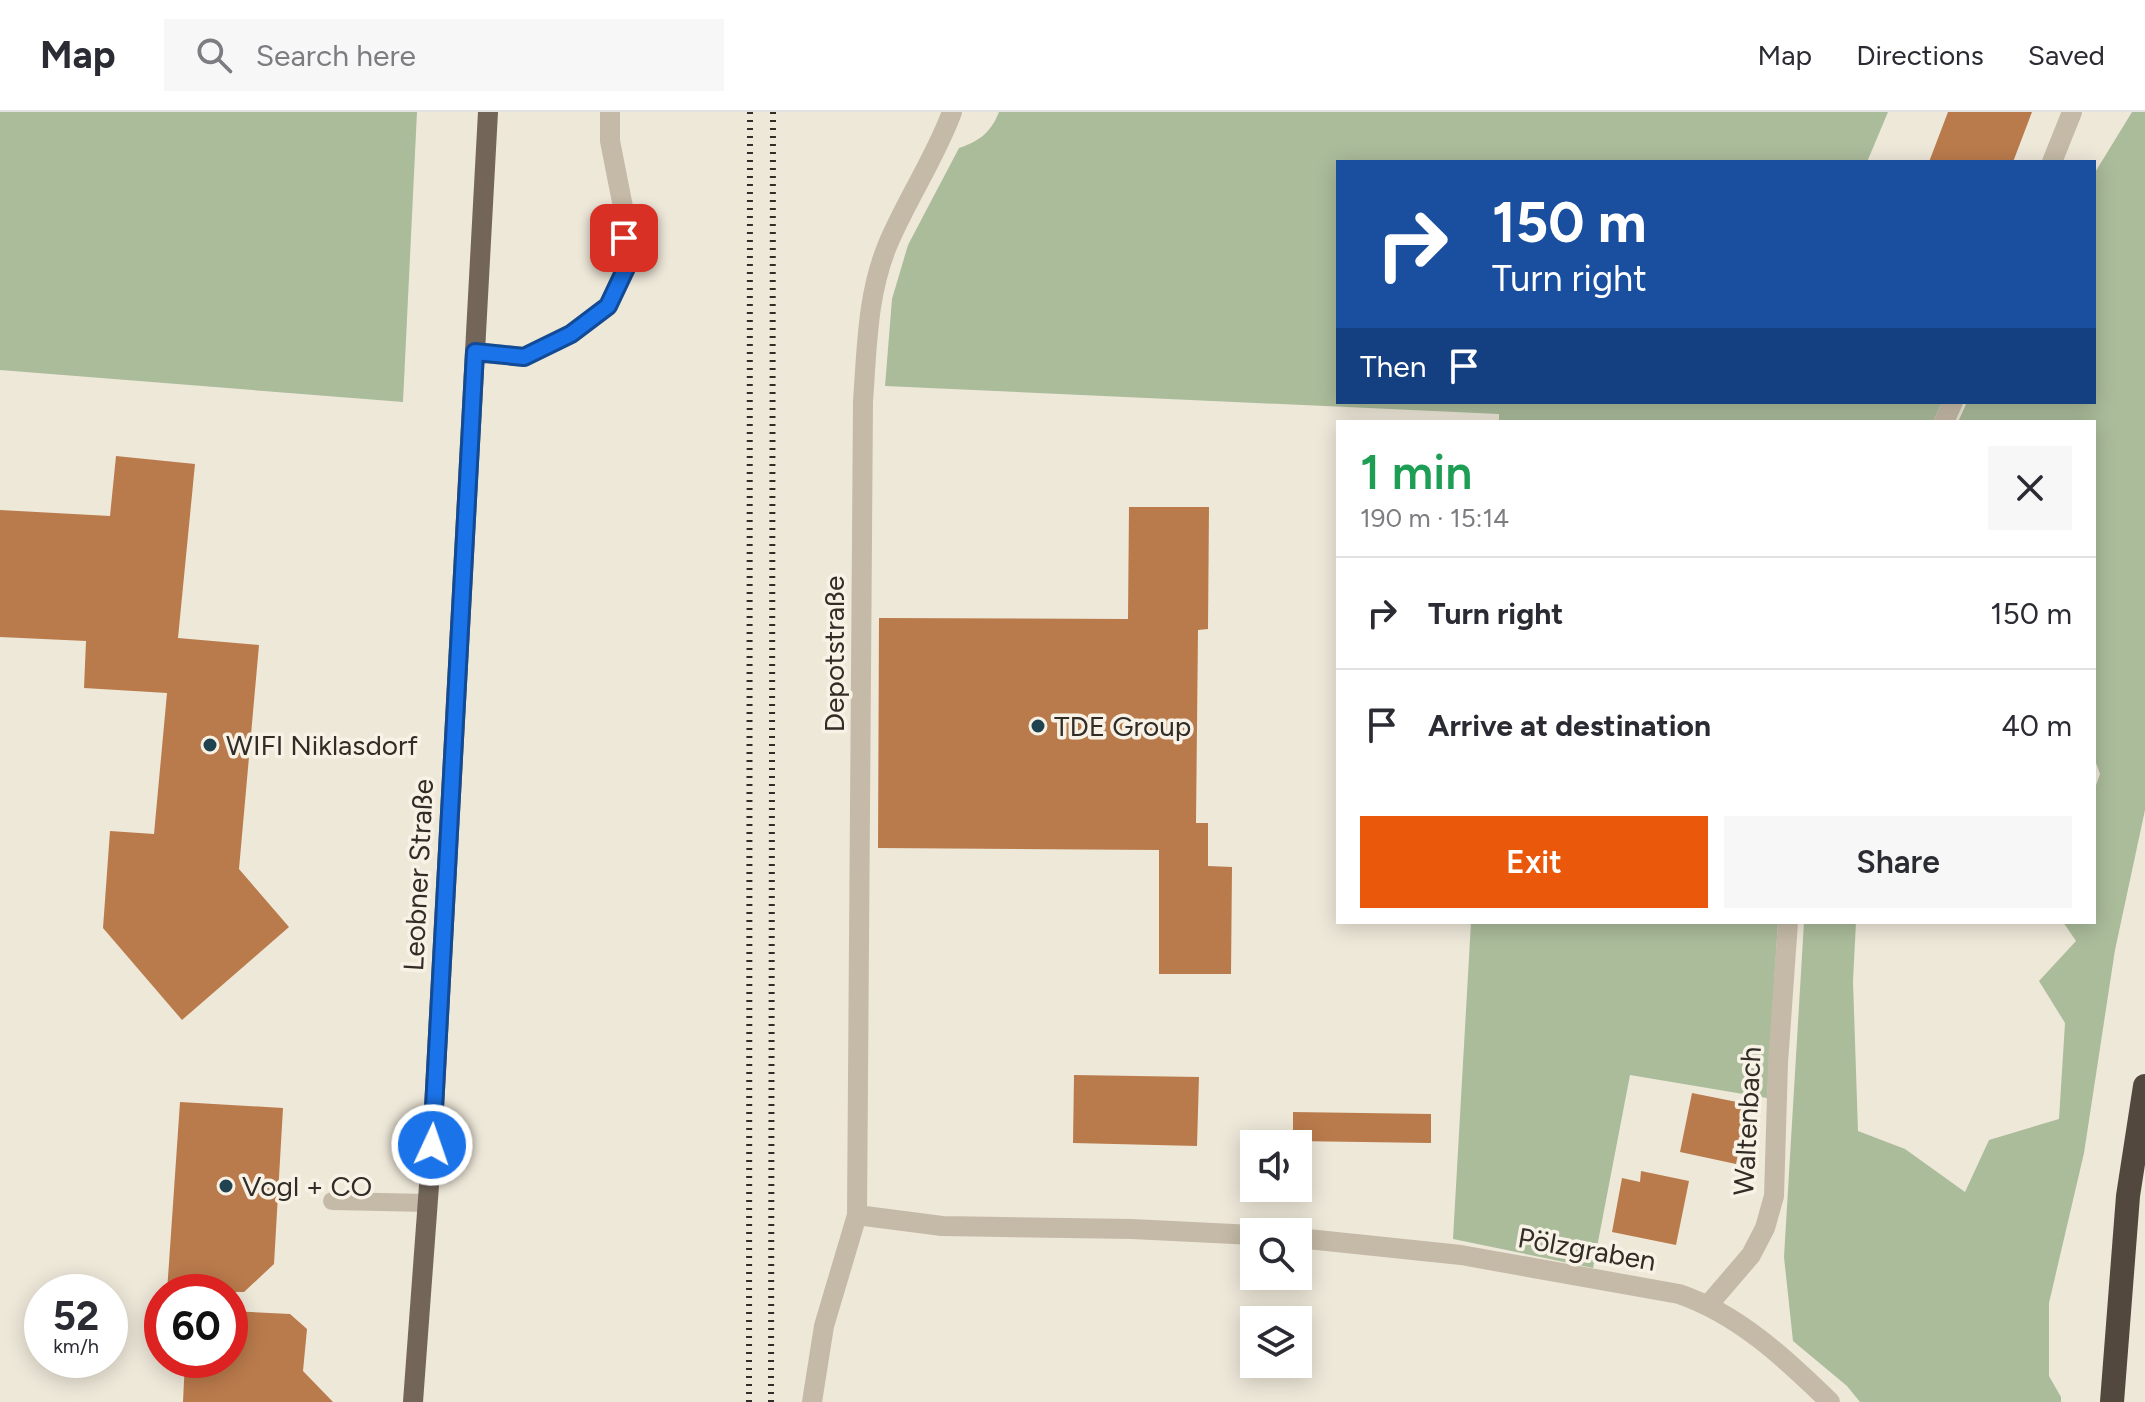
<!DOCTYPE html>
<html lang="en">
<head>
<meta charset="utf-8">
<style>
	:root { --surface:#fff; --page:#f7f7f7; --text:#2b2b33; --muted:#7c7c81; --line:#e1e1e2; --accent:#ea580c }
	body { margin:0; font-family:Figtree,sans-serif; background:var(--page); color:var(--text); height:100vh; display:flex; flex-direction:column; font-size:30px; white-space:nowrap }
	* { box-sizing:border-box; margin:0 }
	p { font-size:26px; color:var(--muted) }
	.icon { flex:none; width:44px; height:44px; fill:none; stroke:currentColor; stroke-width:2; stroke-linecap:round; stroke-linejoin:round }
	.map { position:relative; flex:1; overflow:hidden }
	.drawer { position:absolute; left:1336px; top:308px; width:760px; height:504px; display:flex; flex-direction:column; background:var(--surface); border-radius:0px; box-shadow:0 4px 20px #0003 }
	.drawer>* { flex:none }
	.hud { position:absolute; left:1336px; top:48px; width:760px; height:244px; border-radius:0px; box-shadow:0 4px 20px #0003; background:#1a4fa0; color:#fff; overflow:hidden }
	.fabs { position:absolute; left:1240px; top:1018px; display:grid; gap:16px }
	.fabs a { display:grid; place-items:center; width:72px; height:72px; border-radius:0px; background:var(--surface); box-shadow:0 4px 20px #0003; font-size:40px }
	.speed { position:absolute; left:24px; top:1162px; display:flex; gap:16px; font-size:40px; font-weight:700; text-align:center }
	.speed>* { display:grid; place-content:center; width:104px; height:104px; border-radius:50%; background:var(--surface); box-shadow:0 4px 20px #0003; line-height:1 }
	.speed small { font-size:20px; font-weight:400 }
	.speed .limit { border:12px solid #d22; background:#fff; color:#111 }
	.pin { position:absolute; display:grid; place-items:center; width:68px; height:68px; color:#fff; margin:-34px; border-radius:16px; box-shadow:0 4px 12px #0006 }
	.me { position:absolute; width:88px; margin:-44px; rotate:3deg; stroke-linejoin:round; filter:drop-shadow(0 0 6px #0008) }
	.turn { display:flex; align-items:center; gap:28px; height:168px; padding:0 24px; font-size:36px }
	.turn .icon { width:104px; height:104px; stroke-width:2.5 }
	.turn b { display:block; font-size:56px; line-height:68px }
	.then { display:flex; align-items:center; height:76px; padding:0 24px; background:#0003; gap:16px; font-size:30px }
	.round { display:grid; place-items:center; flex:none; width:84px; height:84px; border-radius:0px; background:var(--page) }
	.head { display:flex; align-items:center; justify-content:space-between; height:136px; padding:0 24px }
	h1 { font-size:48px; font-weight:600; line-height:60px; color:#1e9e55 }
	.cta { display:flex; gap:16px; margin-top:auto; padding:16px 24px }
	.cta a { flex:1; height:92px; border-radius:0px; background:var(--accent); color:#fff; font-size:32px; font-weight:600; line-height:92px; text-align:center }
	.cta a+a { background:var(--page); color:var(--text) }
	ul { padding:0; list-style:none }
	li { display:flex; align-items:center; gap:24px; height:112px; padding:0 24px; border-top:2px solid var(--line) }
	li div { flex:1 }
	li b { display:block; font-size:30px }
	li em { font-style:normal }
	header { display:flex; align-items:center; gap:48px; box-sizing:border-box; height:112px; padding:0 40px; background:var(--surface); border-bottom:2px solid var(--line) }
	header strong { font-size:38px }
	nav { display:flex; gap:44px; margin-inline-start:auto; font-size:28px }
	.search { width:560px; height:72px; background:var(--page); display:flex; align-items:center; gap:20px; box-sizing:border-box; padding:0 28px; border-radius:0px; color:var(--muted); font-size:30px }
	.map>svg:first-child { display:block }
</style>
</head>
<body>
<header>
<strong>Map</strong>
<div class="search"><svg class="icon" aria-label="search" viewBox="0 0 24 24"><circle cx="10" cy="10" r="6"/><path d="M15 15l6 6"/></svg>Search here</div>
<nav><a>Map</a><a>Directions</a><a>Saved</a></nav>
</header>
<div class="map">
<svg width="2145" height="1290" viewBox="0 0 2145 1290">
	<rect width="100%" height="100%" fill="#eee8d9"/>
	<path fill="#abbc9b" d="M0,0H417L403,290L0,258Z
		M999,0H1888L1867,50H1338V290H1942L1933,310H1499V302L885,274L892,187L908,133L959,36C980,29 991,20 999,0Z
		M2132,0H2145V698L2115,838L2084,1041L2049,1191V1264L2061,1285V1290H1860L1847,1274L1793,1229L1784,1145L1804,810H1856L1853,869L1858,1019L1905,1037L1965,1080L1989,1028L2059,1007L2065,911L2039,869L2076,829L2063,810H2094V679L2100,662L2094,645V310H1958L1967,290H2094V62Z
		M1471,810H1778L1767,986L1630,963L1593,1156L1453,1127Z"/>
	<path fill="#ba7b4c" d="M1948,0H2032L2013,50H1929Z
		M116,344L195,352L178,526L259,533L239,757L289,815L182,908L103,816L110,719L154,722L167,581L84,576L86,529L0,525V398L110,404Z
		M1129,395H1209L1208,517L1198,518L1196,711H1208V754L1232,755L1231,862H1159V738L878,736L879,506L1128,507Z
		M1074,963L1199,965L1197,1034L1073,1031Z
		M1692,981L1747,992L1744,1004L1751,1005L1745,1033L1740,1032L1736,1052L1680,1040Z
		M180,990L283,996L274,1152L244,1180H167Z
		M1293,1000L1431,1002V1031L1293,1029Z
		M1641,1059L1689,1069L1676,1133L1612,1120L1622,1066L1640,1070Z
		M230,1199L290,1202L307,1217L303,1259L333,1290H183L185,1248H230Z"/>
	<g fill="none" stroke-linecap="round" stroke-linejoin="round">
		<path stroke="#c5baa7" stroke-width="18" d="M332,1089L428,1091"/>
		<path stroke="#c5baa7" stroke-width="20" d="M2052,50L2072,0
			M475,240L524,245L571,222L608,194L626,156L623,95L610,29V0
			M1944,310L1953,290
			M857,1103L942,1114L1132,1117L1254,1123
			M1298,1126L1461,1143L1679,1182C1738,1202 1786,1247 1830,1290
			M1709,1192L1751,1143L1765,1116L1774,1084L1778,951L1788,810
			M812,1290L824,1214L857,1103L863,289C867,236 867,182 888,132C907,87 935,46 952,0"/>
		<path stroke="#736659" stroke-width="20" d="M413,1290L432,1033L488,0"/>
		<path stroke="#52483e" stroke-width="24" d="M2112,1290L2128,1084L2145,974"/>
		<path stroke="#322c27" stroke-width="6" stroke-dasharray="2 6" stroke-linecap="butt" d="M749,1290L750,0
			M771,1290L773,0"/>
	</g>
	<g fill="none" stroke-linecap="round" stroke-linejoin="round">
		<g stroke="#114b97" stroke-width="20">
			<path id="route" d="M432,1033L475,240L524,245L571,222L608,194L626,156L624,126"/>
		</g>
		<use href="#route" stroke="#1a73e8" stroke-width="14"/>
	</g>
	<g fill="#20434f" stroke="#f7f2e5" stroke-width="3">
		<circle cx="1038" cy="614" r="8"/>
		<circle cx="210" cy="633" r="8"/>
		<circle cx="226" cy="1074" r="8"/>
	</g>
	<g text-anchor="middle" stroke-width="7" stroke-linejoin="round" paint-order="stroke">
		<g font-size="28" fill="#322c27" stroke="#f7f2e5">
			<text transform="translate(834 542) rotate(-90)" y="10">Depotstraße</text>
			<text transform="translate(418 763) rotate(-87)" y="10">Leobner Straße</text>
			<text transform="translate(1747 1009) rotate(-87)" y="10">Waltenbach</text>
			<text transform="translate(1587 1137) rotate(10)" y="10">Pölzgraben</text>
		</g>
		<g font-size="28" fill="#322c27" stroke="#f7f2e5" text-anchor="start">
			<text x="1054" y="624">TDE Group</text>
			<text x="226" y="643">WIFI Niklasdorf</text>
			<text x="242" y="1084">Vogl + CO</text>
		</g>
	</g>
</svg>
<div class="fabs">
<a><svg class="icon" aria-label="sound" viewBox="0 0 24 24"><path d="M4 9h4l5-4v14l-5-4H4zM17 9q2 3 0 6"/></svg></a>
<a><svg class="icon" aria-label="search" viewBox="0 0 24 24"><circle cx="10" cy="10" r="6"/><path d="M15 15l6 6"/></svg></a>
<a><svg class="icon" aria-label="layers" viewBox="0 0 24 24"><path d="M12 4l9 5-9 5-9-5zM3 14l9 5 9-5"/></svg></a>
</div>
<div class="speed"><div>52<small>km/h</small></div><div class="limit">60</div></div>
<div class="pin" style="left:624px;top:126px;background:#d93025"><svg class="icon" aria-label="arrive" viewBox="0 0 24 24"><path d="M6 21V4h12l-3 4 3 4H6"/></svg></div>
<svg class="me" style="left:432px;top:1033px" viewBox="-20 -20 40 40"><circle r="17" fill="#1a73e8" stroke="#fff" stroke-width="3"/><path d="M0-11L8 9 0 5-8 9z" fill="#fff"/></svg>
<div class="hud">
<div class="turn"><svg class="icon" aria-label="right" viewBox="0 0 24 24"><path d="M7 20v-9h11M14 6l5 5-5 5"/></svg><div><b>150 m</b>Turn right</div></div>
<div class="then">Then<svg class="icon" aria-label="arrive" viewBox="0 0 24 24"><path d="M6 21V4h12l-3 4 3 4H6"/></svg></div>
</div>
<section class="drawer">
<div class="head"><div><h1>1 min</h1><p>190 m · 15:14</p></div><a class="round"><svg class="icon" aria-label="close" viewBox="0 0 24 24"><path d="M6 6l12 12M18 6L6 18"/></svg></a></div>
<ul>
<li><svg class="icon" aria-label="right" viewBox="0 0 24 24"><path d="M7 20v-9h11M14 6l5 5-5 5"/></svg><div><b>Turn right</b></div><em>150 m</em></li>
<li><svg class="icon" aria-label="arrive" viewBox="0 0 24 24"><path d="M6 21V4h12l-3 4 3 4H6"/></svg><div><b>Arrive at destination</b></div><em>40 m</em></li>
</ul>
<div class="cta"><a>Exit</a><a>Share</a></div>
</section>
</div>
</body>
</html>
